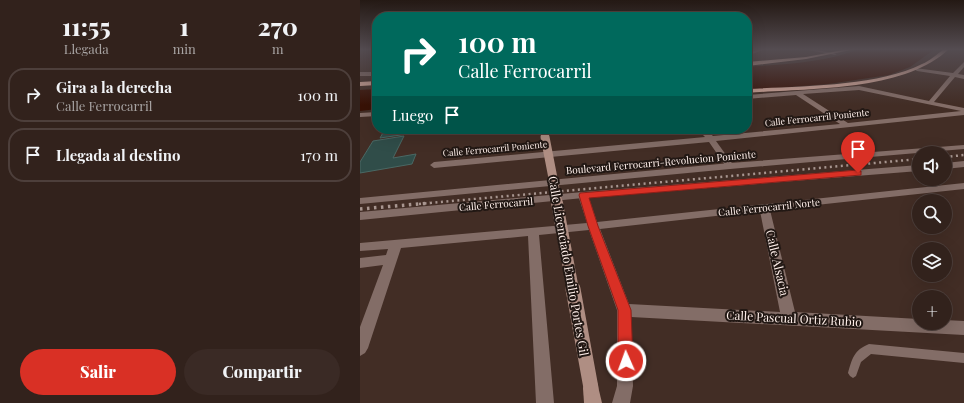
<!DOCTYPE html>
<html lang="es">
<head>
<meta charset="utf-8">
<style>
	:root { --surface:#32221c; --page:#3a2a25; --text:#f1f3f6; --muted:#a8a4a3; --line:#4d3f3b; --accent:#d93025 }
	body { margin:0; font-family:"Playfair Display",serif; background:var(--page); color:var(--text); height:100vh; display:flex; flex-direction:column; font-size:15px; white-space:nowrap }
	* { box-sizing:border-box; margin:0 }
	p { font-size:13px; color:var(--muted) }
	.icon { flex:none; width:22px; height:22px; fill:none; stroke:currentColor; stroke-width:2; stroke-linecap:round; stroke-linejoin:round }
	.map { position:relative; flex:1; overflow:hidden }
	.sheet { display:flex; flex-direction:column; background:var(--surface); width:360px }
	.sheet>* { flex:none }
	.hud { position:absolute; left:12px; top:12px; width:380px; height:122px; border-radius:16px; box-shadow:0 4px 16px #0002,0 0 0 1px var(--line); background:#00695c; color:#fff; overflow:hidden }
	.controls { position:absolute; left:552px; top:146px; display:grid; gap:8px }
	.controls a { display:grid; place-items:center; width:40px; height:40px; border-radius:50%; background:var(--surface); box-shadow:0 4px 16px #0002,0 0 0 1px var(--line); font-size:20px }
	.pin { position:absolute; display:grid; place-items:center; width:34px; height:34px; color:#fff; margin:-41px -17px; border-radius:50% 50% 50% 0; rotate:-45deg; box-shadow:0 0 4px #0007 }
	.pin .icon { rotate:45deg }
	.me { position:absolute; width:44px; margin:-22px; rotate:358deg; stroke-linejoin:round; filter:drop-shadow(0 0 3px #0008) }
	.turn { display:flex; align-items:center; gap:14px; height:84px; padding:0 20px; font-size:18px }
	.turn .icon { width:52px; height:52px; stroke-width:2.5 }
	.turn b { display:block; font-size:28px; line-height:34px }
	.then { display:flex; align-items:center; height:38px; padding:0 20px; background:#0003; gap:8px; font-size:15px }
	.eta { display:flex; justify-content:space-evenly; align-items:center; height:68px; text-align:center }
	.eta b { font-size:24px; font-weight:800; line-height:28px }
	.action { display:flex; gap:8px; margin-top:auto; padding:8px 20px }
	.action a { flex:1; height:46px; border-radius:24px; background:var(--accent); color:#fff; font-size:16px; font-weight:800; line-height:46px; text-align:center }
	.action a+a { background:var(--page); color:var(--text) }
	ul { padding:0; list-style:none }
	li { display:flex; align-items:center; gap:12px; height:54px; margin:0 8px 6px; padding:0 12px; border:2px solid var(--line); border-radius:16px }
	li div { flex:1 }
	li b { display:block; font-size:15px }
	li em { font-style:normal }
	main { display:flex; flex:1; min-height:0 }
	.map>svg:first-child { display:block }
</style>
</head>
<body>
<main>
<section class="sheet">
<div class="eta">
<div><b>11:55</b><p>Llegada</p></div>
<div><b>1</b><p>min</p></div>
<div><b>270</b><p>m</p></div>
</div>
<ul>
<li><svg class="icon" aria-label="right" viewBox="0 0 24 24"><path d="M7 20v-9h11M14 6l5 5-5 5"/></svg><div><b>Gira a la derecha</b><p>Calle Ferrocarril</p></div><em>100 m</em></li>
<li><svg class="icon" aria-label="arrive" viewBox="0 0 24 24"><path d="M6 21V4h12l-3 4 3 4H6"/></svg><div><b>Llegada al destino</b></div><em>170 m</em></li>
</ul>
<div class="action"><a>Salir</a><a>Compartir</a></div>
</section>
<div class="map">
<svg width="604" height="403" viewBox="0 0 604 403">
	<rect width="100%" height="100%" fill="#422d25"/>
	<path fill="#381206" d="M499,49H575L550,67L529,75L468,84L387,90V67C424,64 465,63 499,49Z
		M17,89V109L0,111V90Z"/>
	<path fill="#304d49" stroke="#4a6864" d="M35,129H68V131L20,138L24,131Z
		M44,136L33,158L56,154L52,164L0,173V162L13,141Z"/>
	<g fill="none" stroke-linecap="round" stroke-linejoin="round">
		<path fill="#836d67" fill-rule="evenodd" d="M509,344L604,353V363L511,354L501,362L496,376L493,378L490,376L488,373C492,359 494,350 509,344Z"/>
		<path fill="#836d67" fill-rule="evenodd" d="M400,49H405L387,56V53Z
			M443,49H452L477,54L475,55Z
			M604,62V67L598,74L604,75V79L595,77L574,102L604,108V115L356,141L374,166L370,169L367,168L349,142L74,168L70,165L74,162L345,137L337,129H345L353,136L480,124L436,95L387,99V95L499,86L569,101L590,76L557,71L554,69L555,68L593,73ZM499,90L601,111L488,123L443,94Z
			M17,69V74L13,76H0V72H12Z
			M17,112V116L0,117V113Z
			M604,183V189L410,210L435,312L559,319V323H585V320L604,321V335L271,317L273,386L270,403H252L257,386V310L229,230L179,235L194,403H176L168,236L41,248L8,348L5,353L0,356V327L23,265L0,268V258L26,255L28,249L0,251V243L227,223L218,195L223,192L228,195L237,222ZM400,211L420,312L269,304L240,229Z"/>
		<path fill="#836d67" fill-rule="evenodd" d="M604,145V149L370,169L0,204V198L370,163Z
			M604,161V167L585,169V163Z
			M559,165V171L223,198L0,220V212L223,192Z"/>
		<path fill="#af8e83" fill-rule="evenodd" d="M231,380L237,382L242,403H224L223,388L225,382Z"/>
		<path fill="#d2a799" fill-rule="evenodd" d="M488,49H496L446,59L387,66V62L446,57Z
			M584,49H589C544,92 447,88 387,93V89C439,86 516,87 562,64C570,61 577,54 584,49Z
			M17,81V85L0,86V82Z"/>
		<path stroke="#a89690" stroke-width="2.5" stroke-dasharray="2 3.5" stroke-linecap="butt" d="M585,157L604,155
			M59,204L559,159"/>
		<path stroke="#a89690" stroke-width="3.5" stroke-dasharray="2.5 4.5" stroke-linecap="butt" d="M0,209L70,203"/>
		<path stroke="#af8e83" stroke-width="6" d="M184,129L186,138"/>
		<path stroke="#af8e83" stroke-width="9" d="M185,137L198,204"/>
		<path stroke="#af8e83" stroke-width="12" d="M197,203L213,290"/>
		<path stroke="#af8e83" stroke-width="15" d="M213,289L231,388"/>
	</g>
	<linearGradient id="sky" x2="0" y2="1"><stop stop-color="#241914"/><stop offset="0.47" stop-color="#544c51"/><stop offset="1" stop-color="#544c51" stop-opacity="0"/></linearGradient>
	<rect width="604" height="105" fill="url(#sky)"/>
	<path fill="#d93025" stroke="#8d1f18" d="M498,170L501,171V175L229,198L238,226L271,310L273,361L271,366L266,368L261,366L258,361V310L228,226L219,195L220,193Z"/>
	<g text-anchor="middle" stroke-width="4" stroke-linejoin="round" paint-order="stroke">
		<g font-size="9" fill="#fff0eb" stroke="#221814">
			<text transform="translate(457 118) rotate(-6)" y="3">Calle Ferrocarril Poniente</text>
			<text transform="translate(135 149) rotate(-5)" y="3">Calle Ferrocarril Poniente</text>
		</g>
		<g font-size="10" fill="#fff0eb" stroke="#221814">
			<text transform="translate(301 162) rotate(-5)" y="4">Boulevard Ferrocarri-Revolucion Poniente</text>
			<text transform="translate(136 204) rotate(-5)" y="4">Calle Ferrocarril</text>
			<text transform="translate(409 207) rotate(-6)" y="4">Calle Ferrocarril Norte</text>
		</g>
		<g font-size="12" fill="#fff0eb" stroke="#221814">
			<text transform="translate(417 263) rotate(77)" y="4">Calle Alsacia</text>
			<text transform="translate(208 266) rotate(80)" y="4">Calle Licenciado Emilio Portes Gil</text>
			<text transform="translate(434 319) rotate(3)" y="4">Calle Pascual Ortiz Rubio</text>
		</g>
	</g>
</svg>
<div class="controls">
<a><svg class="icon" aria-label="sound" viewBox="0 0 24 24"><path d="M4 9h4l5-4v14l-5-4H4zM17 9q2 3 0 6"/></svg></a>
<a><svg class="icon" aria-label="search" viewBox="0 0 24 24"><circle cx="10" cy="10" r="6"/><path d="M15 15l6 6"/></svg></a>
<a><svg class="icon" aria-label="layers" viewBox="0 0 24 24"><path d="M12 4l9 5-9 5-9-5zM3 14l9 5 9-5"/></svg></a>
<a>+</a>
</div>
<div class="pin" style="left:498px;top:173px;background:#d93025"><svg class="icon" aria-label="arrive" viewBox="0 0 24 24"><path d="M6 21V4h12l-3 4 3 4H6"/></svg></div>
<svg class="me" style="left:266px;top:361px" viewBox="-20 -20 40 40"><circle r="17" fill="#d93025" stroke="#fff" stroke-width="3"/><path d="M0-11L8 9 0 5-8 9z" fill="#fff"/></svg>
<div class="hud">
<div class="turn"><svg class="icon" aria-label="right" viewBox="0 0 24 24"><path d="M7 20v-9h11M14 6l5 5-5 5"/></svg><div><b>100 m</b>Calle Ferrocarril</div></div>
<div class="then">Luego<svg class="icon" aria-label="arrive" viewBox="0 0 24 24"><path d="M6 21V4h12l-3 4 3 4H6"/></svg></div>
</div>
</div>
</main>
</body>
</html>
